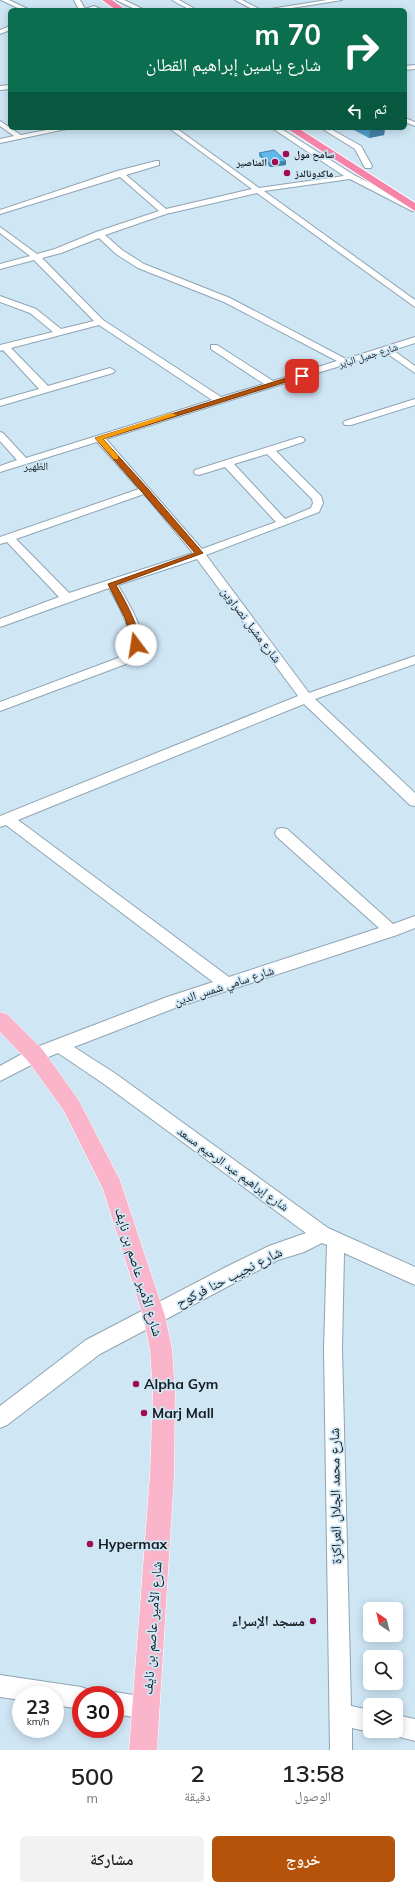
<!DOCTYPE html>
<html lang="ar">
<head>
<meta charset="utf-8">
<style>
	:root { --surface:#fff; --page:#f2f2f2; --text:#222; --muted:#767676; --accent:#b45309 }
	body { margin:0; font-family:Mulish,"Noto Naskh Arabic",sans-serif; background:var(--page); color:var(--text); direction:rtl; height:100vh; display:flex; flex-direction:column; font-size:15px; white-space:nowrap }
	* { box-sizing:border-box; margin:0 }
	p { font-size:13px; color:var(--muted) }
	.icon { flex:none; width:22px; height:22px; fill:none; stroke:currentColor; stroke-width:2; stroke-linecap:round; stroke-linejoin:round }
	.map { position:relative; height:1750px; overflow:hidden; direction:ltr }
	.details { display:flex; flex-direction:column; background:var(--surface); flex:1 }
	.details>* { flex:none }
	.banner { position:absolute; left:8px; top:8px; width:399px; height:122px; border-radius:6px; box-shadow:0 2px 10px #0003; direction:rtl; background:#0b6e4f; color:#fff; overflow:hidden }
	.needle { width:26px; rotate:325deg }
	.controls { position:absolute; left:363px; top:1602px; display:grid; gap:8px }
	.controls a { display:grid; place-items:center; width:40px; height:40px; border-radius:6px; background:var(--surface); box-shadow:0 2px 10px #0003; font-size:20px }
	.speed { position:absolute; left:12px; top:1686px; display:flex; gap:8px; font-size:20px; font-weight:700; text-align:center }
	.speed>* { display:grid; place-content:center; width:52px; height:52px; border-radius:50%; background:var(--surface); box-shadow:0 2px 10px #0003; line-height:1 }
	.speed small { font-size:10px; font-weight:400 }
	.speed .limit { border:6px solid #d22; background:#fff; color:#111 }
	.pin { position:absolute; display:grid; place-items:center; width:34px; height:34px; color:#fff; margin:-17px; border-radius:8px; box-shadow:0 2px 6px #0006 }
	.me { position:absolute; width:44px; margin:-22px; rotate:346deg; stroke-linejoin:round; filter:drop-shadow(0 0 3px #0008) }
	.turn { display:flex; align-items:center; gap:14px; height:84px; padding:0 20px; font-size:18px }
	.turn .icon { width:52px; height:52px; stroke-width:2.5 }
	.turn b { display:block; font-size:28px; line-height:34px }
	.then { display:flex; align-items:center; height:38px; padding:0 20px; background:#0003; gap:8px; font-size:15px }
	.eta { display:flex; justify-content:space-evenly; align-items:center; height:68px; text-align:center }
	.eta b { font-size:24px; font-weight:600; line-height:28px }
	.button { display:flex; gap:8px; margin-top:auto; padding:8px 20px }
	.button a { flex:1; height:46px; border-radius:6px; background:var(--accent); color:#fff; font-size:16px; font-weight:600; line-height:46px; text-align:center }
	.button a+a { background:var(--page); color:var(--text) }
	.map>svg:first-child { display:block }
</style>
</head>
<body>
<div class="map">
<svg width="415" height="1750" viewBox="0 0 415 1750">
	<rect width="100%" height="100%" fill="#cfe6f5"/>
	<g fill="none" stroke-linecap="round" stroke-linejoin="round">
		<g stroke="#8fa4b2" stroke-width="2">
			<path id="minor" d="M1,0H9L30,10H22Z
				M74,0H80L85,9L94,6L103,10H79Z
				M116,0H124L145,10H137Z
				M172,0H179L197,10H190Z
				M235,0H242L261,10H254Z
				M327,0H342L279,10H264Z
				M10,26V30L0,34V30Z
				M415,65V69L405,70V66Z
				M10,85V89L0,90V86Z
				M405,118L415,122V126L405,122Z
				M0,121L21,135L57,128H71L0,143V139L14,136L0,126Z
				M169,128H176L259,188L344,176L272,128H280L354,175L415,206V211H412L350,179L264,191L415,300V307L257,193L166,214L105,235L122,250L144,264L230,298L346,359L415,337V343L393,350L415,366V373L385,352L106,439L202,549L276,522L225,467L199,475L195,474L194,472L195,470L300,437L303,438L305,440L303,442L276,451L321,496L323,503L319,512L206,555L309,693L415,656V664L315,699L415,793V806L410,805L304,704L18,820L229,977L379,928L277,837L275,833L277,829L282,828L287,829L393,924L415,916V928L397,935L175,1008L74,1047L116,1074L328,1228L415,1267V1285L344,1253L342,1349L351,1706L370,1710V1731H372L370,1732L352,1728V1750H330L324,1349L327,1245L322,1243L304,1252L278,1260L100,1354L7,1425L0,1428V1406L86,1340L228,1266L269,1246L306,1233L104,1084L58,1053L41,1060L0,1081V1066L29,1050L167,997L213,982L6,825L0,827V816L298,696L197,559L118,585C126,599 145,629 142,645C140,653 133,659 126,664L0,711V702L118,658L128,649C135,632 117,603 109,588L0,627V619L59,597L7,542L0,544V537L139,489L97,442L0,472V466L17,460L0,441V432L3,433L26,458L212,400L99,325L11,348L48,386L110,368L115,371L113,373L0,406V400L39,389L3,350L0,351V345L53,332L30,313L0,302V296L36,309L61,329L94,321L34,260L0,269V264L30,256L0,233V227L37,254L55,249L96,232L159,211L120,177L0,214V210L117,171L156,161H159V165L126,175L166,209L252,189ZM99,238L116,254L138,268L224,302L337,361L273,381L217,345H211V349L264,384L221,397L103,320L42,258L61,253ZM267,454L312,499L313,503L311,508L285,519L234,464ZM144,494L193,553L69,593L16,539Z
				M321,128H329L361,146L372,166L371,168H365L355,149Z
				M415,399V405L351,425H345L343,423L345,421Z
				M0,1675L81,1687L89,1690L91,1695H81V1709L55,1705V1695H21V1700L0,1697Z
				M115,1692L146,1697L154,1700L157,1708L154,1716L146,1719L115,1714V1695H108Z
				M396,1715L415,1719V1741L388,1734L387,1731H396Z"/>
		</g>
		<g stroke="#fff" stroke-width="1">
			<path id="major" d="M0,1012L7,1014L42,1049L78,1099L120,1180L165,1316L172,1349L175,1392L174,1475L157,1750H129L150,1475L153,1392L150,1349L143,1316L103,1189L64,1111L28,1061L0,1032Z"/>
		</g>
		<g stroke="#fff" stroke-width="2">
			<path id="highway" d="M102,0H112L126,10H116Z
				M286,128H298L415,203V211Z"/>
		</g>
		<use href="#minor" fill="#fff" fill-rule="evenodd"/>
		<use href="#major" fill="#fab5cb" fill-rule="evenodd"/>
		<use href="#highway" fill="#f684a9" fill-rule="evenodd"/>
	</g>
	<path fill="#539ecc" d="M355,128H385L384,135L369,138L354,130Z
		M259,153L286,161V165L270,167L259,156Z"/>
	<path fill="#4481a6" d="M372,128H385L384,135L369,138L370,129Z
		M286,161V165L270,167V164Z"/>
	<path fill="#61b8ed" stroke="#4481a6" d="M274,150L286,161L270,164L259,153Z"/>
	<path fill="#b45309" stroke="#753606" d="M299,374L305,376L103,439L148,489L203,553L116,585C123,597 144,634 139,647H134L125,618L108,584L195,553L95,438Z"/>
	<path fill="#f59e0b" d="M171,413L177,415L103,439L118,456V459H114L95,438Z"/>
	<g fill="#9f0a52" stroke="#cfe6f5" stroke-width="1.5">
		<circle cx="286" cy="154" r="4"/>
		<circle cx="275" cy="162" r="4"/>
		<circle cx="287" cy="173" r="4"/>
		<circle cx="136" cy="1384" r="4"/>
		<circle cx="144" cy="1413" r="4"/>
		<circle cx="90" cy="1544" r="4"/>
		<circle cx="313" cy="1621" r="4"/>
	</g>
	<g text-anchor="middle" stroke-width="3.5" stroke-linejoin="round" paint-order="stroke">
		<g font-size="10" font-weight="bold" fill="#161e23" stroke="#cfe6f5" text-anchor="start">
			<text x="294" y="158">سامح مول</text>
			<text x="267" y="166" text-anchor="end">المناصير</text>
			<text x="295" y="177">ماكدونالدز</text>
		</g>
		<g font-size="10" fill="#161e23" stroke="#cfe6f5">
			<text transform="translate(368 355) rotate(-17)" y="4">شارع جميل الباير</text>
		</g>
		<g font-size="11" fill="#161e23" stroke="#cfe6f5">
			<text x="36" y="470">الظهير</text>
		</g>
		<g font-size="12" fill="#161e23" stroke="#cfe6f5">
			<text transform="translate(251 625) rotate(53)" y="4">شارع مشيل نصراوين</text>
			<text transform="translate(224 986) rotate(-18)" y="4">شارع سامي شمس الدين</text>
			<text transform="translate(233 1169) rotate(36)" y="4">شارع إبراهيم عبد الرحيم مسعد</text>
		</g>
		<g font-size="14" fill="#161e23" stroke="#cfe6f5">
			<text transform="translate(139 1272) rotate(73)" y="5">شارع الأمير عاصم بن نايف</text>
			<text transform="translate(229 1277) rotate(-27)" y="5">شارع نجيب حنا فركوح</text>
			<text transform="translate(335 1496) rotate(-91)" y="5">شارع محمد الجلال العراكزة</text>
			<text transform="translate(152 1628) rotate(-86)" y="5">شارع الأمير عاصم بن نايف</text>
		</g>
		<g font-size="14" font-weight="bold" fill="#161e23" stroke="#cfe6f5" text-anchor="start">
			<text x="144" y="1389">Alpha Gym</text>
			<text x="152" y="1418">Marj Mall</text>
			<text x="98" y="1549">Hypermax</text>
			<text x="305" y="1626" text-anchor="end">مسجد الإسراء</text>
		</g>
	</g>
</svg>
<div class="controls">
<a><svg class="needle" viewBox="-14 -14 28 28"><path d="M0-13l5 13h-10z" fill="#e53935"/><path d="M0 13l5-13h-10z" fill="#767676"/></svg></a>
<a><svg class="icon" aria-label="search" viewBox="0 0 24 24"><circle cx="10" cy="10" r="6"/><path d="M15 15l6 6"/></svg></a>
<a><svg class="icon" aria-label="layers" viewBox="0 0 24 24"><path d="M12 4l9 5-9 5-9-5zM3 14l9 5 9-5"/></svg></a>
</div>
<div class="speed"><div>23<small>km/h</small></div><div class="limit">30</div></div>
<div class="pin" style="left:302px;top:376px;background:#d93025"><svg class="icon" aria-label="arrive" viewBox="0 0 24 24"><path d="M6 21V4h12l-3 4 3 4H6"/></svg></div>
<svg class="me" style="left:136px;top:645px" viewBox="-20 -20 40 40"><circle r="19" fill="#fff"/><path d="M0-13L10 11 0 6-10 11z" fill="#b45309"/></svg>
<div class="banner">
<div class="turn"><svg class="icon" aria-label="right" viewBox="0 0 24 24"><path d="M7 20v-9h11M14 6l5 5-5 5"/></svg><div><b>70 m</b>شارع ياسين إبراهيم القطان</div></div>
<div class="then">ثم<svg class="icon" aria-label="left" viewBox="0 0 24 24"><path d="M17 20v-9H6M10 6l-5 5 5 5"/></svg></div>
</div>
</div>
<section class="details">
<div class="eta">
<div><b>13:58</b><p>الوصول</p></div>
<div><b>2</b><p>دقيقة</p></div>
<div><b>500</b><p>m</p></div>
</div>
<div class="button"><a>خروج</a><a>مشاركة</a></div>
</section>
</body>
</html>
